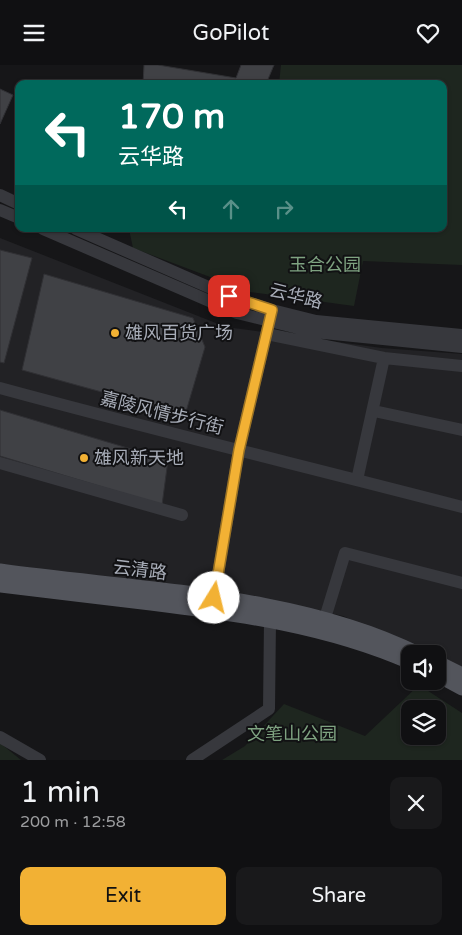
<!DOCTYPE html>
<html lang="en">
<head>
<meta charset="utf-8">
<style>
	:root { --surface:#101012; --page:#19191b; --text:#f1f3f6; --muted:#9c9d9f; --line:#303032; --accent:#f2b134 }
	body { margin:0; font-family:"Varela Round","Noto Sans SC",sans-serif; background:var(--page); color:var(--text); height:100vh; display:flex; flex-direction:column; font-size:19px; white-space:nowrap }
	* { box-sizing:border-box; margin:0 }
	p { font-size:16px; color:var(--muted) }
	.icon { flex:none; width:28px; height:28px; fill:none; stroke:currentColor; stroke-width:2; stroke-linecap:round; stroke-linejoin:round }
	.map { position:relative; height:695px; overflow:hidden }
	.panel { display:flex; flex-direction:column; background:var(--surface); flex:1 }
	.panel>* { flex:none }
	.guide { position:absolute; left:15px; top:15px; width:432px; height:152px; border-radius:10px; box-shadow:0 1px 4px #0004,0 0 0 1px var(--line); background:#00695c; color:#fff; overflow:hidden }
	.controls { position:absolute; left:401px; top:580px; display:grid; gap:10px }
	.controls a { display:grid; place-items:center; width:45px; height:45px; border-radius:10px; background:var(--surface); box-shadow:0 1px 4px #0004,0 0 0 1px var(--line); font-size:25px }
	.pin { position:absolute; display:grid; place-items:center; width:42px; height:42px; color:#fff; margin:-21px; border-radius:10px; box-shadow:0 2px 8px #0006 }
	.me { position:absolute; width:55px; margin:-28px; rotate:9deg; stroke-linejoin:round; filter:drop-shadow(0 0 4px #0008) }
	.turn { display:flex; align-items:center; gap:18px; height:105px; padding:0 20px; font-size:22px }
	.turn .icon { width:65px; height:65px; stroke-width:2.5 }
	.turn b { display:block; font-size:35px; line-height:42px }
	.lanes { display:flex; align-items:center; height:48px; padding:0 20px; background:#0003; justify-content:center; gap:25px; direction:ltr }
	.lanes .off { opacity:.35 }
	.round { display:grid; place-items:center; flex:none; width:52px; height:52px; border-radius:10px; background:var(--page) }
	.head { display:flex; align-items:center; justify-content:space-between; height:85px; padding:0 20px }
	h1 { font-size:30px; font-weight:600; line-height:38px }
	.primary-button { display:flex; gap:10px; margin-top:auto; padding:10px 20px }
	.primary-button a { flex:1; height:58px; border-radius:10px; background:var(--accent); color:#111; font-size:20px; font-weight:600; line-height:58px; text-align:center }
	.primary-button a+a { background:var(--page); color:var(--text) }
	header { display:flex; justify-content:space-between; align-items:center; height:65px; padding:0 20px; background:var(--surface); font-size:22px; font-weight:600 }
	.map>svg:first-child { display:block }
</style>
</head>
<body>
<header><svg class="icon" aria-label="menu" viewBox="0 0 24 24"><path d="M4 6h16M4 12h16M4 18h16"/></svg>GoPilot<svg class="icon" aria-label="heart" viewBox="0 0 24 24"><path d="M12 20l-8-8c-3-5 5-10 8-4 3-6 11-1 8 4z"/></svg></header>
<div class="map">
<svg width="462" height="695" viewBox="0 0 462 695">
	<rect width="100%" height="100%" fill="#161618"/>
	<path fill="#222225" d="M0,173L226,262L382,283L462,289V602L438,591V589H432L343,551L270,535L0,499Z"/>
	<path fill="#1e261f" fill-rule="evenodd" d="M281,0H462V200L363,196L354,241L250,227L133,183L129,164H444V19H279Z
		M419,620L462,648V695H222L245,681L284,639L365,671ZM410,644H438V671H410Z
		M0,678L21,695H0Z"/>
	<path fill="#404145" stroke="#303034" d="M144,0H158L236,13L241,0H274L266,19H143Z
		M0,24L13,30L0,59Z
		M0,185L32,193L4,298L0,297Z
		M44,209L193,253L205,282L185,350L22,305Z
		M0,345L168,395L162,440L0,391Z"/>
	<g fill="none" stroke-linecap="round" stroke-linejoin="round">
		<path stroke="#37383d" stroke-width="12" d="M0,130L19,139
			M0,145L19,153
			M43,164L237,248L314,267L462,282
			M76,164L229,231L272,245L316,256L462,270
			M267,269L384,293L462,301
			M0,323C154,365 308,402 462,442
			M374,346L462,365
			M0,398L182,450
			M357,415L384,293
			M214,533L239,385L271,249
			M325,553L345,488L462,518
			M0,672L40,695
			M192,695L269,644L270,555"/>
		<path stroke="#53555c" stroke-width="15" d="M0,506C134,525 296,528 418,589
			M0,520C50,526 101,532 151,538C240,549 328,561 410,597
			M438,598L462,610
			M438,610L462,623"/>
	</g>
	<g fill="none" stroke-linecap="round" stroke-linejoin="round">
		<g stroke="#9d7322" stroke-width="12">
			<path id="route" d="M214,533L239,385L272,245L229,231"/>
		</g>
		<use href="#route" stroke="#f2b134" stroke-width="9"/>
	</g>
	<g fill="#f2b134" stroke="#111113" stroke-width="2">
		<circle cx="115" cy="268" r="5"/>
		<circle cx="84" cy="393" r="5"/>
	</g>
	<g text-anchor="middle" stroke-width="4" stroke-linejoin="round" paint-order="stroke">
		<g font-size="18" fill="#7fa381" stroke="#111113">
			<text x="325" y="206">玉合公园</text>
			<text x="292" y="675">文笔山公园</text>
		</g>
		<g font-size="18" fill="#a8adb8" stroke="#111113">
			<text transform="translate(296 231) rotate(14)" y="6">云华路</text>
			<text transform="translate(162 348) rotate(14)" y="6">嘉陵风情步行街</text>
			<text transform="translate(140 505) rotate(7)" y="6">云清路</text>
		</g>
		<g font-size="18" fill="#a8adb8" stroke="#111113" text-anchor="start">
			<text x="125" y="274">雄风百货广场</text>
			<text x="94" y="399">雄风新天地</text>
		</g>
	</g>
</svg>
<div class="controls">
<a><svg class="icon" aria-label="sound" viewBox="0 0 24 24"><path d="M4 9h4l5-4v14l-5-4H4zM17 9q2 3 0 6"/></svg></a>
<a><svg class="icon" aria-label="layers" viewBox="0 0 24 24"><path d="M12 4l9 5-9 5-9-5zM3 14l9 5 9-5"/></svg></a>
</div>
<div class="pin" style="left:229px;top:231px;background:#d93025"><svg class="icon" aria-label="arrive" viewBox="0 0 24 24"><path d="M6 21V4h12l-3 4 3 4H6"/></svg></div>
<svg class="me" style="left:214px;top:533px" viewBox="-20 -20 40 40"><circle r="19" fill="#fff"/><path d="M0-13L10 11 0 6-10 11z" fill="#f2b134"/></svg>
<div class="guide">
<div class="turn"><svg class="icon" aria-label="left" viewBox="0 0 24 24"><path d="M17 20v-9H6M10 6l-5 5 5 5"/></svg><div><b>170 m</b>云华路</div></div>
<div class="lanes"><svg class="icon" aria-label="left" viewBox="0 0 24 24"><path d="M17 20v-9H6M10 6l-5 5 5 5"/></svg><svg class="icon off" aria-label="ahead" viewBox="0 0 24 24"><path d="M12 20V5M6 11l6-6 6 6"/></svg><svg class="icon off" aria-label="right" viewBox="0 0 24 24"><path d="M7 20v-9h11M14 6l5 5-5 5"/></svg></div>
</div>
</div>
<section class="panel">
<div class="head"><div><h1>1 min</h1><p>200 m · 12:58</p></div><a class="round"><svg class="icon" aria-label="close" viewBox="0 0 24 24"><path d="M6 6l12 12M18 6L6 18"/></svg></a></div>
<div class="primary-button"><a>Exit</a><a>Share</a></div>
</section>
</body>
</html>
